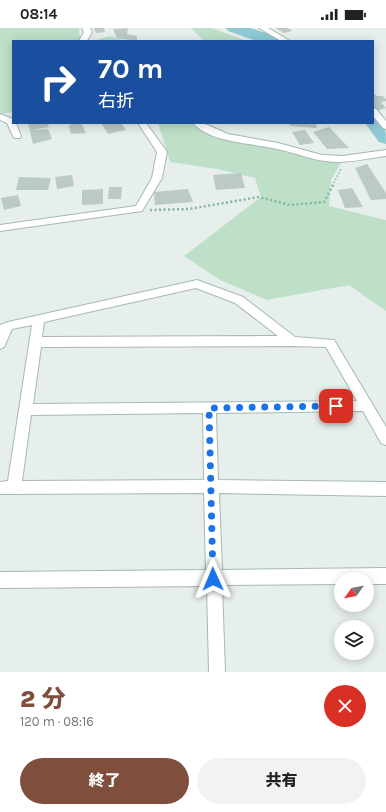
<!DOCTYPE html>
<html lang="ja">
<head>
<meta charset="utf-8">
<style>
	:root { --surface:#fff; --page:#f2f2f2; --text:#222; --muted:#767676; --accent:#804e3d }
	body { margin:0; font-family:Karla,"Noto Sans JP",sans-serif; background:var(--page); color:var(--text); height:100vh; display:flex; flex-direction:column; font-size:15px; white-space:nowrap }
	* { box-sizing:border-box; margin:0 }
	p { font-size:13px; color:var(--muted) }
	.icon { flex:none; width:22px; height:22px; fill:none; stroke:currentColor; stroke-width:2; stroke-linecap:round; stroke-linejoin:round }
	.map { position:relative; height:644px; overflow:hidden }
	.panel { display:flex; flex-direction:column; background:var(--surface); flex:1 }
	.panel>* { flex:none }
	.hud { position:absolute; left:12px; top:12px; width:362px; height:84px; border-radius:0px; box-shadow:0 2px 10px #0003; background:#1a4fa0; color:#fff; overflow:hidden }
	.needle { width:26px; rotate:237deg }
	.tools { position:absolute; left:334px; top:544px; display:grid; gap:8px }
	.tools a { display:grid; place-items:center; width:40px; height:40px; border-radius:50%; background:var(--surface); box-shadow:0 2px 10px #0003; font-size:20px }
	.pin { position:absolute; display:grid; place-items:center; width:34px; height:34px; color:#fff; margin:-17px; border-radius:8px; box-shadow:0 2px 6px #0006 }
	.me { position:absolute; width:44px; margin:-22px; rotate:359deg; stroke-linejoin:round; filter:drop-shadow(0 0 3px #0008) }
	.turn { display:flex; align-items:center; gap:14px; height:84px; padding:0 20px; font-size:18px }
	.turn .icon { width:52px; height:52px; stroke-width:2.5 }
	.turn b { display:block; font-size:28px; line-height:34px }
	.round { display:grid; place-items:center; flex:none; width:42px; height:42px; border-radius:21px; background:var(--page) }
	.overview { display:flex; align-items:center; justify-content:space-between; height:68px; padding:0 20px }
	h1 { font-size:24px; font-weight:800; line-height:30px; color:var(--accent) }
	.cta { display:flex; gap:8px; margin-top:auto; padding:8px 20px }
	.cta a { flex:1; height:46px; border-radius:24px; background:var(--accent); color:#fff; font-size:16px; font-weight:800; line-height:46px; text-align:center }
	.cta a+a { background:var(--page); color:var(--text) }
	.status { display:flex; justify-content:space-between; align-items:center; height:28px; padding:0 20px; background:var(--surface); direction:ltr }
	.status svg { height:11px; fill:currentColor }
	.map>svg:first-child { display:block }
</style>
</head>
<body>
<div class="status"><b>08:14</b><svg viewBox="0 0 49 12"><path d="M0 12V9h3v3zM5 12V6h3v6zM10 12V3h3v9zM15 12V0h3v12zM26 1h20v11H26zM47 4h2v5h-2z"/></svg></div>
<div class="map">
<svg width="386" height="644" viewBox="0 0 386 644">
	<rect width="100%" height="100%" fill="#e6efeb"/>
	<path fill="#bfe0c8" d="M0,0H79L80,10L94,13L109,8L127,13H13V84L0,86Z
		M191,0H212L246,13H204Z
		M157,95H200L204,98L330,134L342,133L331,152L329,178L386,192V283L349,257L267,272L220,252L184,228L261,169L255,150L217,141L170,134L159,98Z"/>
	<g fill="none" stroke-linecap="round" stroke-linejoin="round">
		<path fill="#8ec9d4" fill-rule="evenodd" d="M226,0H250L279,9L281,13H257L228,3Z
			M373,87C386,91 386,102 386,116L379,114L365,95H373Z"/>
	</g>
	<path fill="#bbcac4" d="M94,0H104L105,4L96,5Z
		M128,0L127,6L137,8V13L117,10L113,1Z
		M275,0H288L292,3L284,5Z
		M373,65L377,68H383L386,71V73L381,74L386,80L376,83L373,80Z
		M28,95H47L49,99L32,102L48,101L52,111L33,116Z
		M81,95L86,105L71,106L69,97Z
		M101,95H121L126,102L108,106Z
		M289,95H316L317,100L290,98Z
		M329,99L349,120L327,121L313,104Z
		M305,102L314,115L300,117L292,104Z
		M367,136L386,165V171L371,172L355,140Z
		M241,145L245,160L216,162L213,147Z
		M72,147L74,158L57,161L55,149Z
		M19,149L51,150L48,162H16Z
		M109,159H122L121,171H108Z
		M352,160L363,179L345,180L338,162Z
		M103,161V176L82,177V162Z
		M188,161L193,174L155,177L154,164Z
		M18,167L21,178L4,182L1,170Z"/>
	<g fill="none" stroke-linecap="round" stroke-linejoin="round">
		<g stroke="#a8b8b2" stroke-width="2">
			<path id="minor" d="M82,0H90L92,4L87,13H79L84,4Z
				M259,0H268L290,13H281Z
				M373,80L376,81L386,93V101L383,100L373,88Z
				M0,86L13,91V95H16L21,108L20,110H14L7,95L0,92Z
				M138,95H146L167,124L162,150L142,183L0,203V197L136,178L152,150L157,124Z
				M193,95H203L228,106L278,115L322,127L343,128L386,122V128C370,130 353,134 337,134C316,134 297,125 277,121C253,115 210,115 193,95Z
				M197,252L243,269L295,309L334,312L386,399V417L381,415L363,383L216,385L218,452L386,454V468L219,465L222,542L386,540V556H367V551H341V556L222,557L225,644H209L207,558L0,560V544L206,542L204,465L0,466V454L8,453L32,297L12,301L4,319L0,321V297L8,294ZM196,260L235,275L278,308L42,309L44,294ZM292,318L326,319L357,373L33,376L41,319ZM203,385L204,452L22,453L31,387Z"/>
		</g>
		<path stroke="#86b3a5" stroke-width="1.5" stroke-dasharray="1.5 2" stroke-linecap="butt" d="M332,158L341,141"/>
		<path stroke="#86b3a5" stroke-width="2.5" stroke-dasharray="2 2.5" stroke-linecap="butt" d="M150,182L189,181L259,169L290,177L324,174L333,157"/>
		<use href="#minor" fill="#fff" fill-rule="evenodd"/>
	</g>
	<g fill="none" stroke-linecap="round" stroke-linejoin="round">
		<path stroke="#1a73e8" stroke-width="7" stroke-dasharray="0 12.6" d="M213,551L209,380L336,378"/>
	</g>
</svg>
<div class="tools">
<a><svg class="needle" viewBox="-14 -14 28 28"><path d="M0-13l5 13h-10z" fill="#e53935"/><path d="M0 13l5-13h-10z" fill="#767676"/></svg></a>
<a><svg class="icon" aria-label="layers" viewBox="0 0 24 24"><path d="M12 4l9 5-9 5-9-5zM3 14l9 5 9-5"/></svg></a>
</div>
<div class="pin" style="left:336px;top:378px;background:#d93025"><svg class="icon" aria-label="arrive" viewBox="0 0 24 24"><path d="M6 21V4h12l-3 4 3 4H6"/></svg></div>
<svg class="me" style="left:213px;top:551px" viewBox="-20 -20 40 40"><path d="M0-17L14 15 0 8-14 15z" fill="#1a73e8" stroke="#fff" stroke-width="4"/></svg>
<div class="hud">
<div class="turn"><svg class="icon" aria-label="right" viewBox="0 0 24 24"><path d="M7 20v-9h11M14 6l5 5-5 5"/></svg><div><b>70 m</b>右折</div></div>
</div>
</div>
<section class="panel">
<div class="overview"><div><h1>2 分</h1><p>120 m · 08:16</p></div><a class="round" style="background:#d93025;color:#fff"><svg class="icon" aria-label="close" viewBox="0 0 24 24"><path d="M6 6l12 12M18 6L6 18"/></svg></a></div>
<div class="cta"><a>終了</a><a>共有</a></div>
</section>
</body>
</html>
